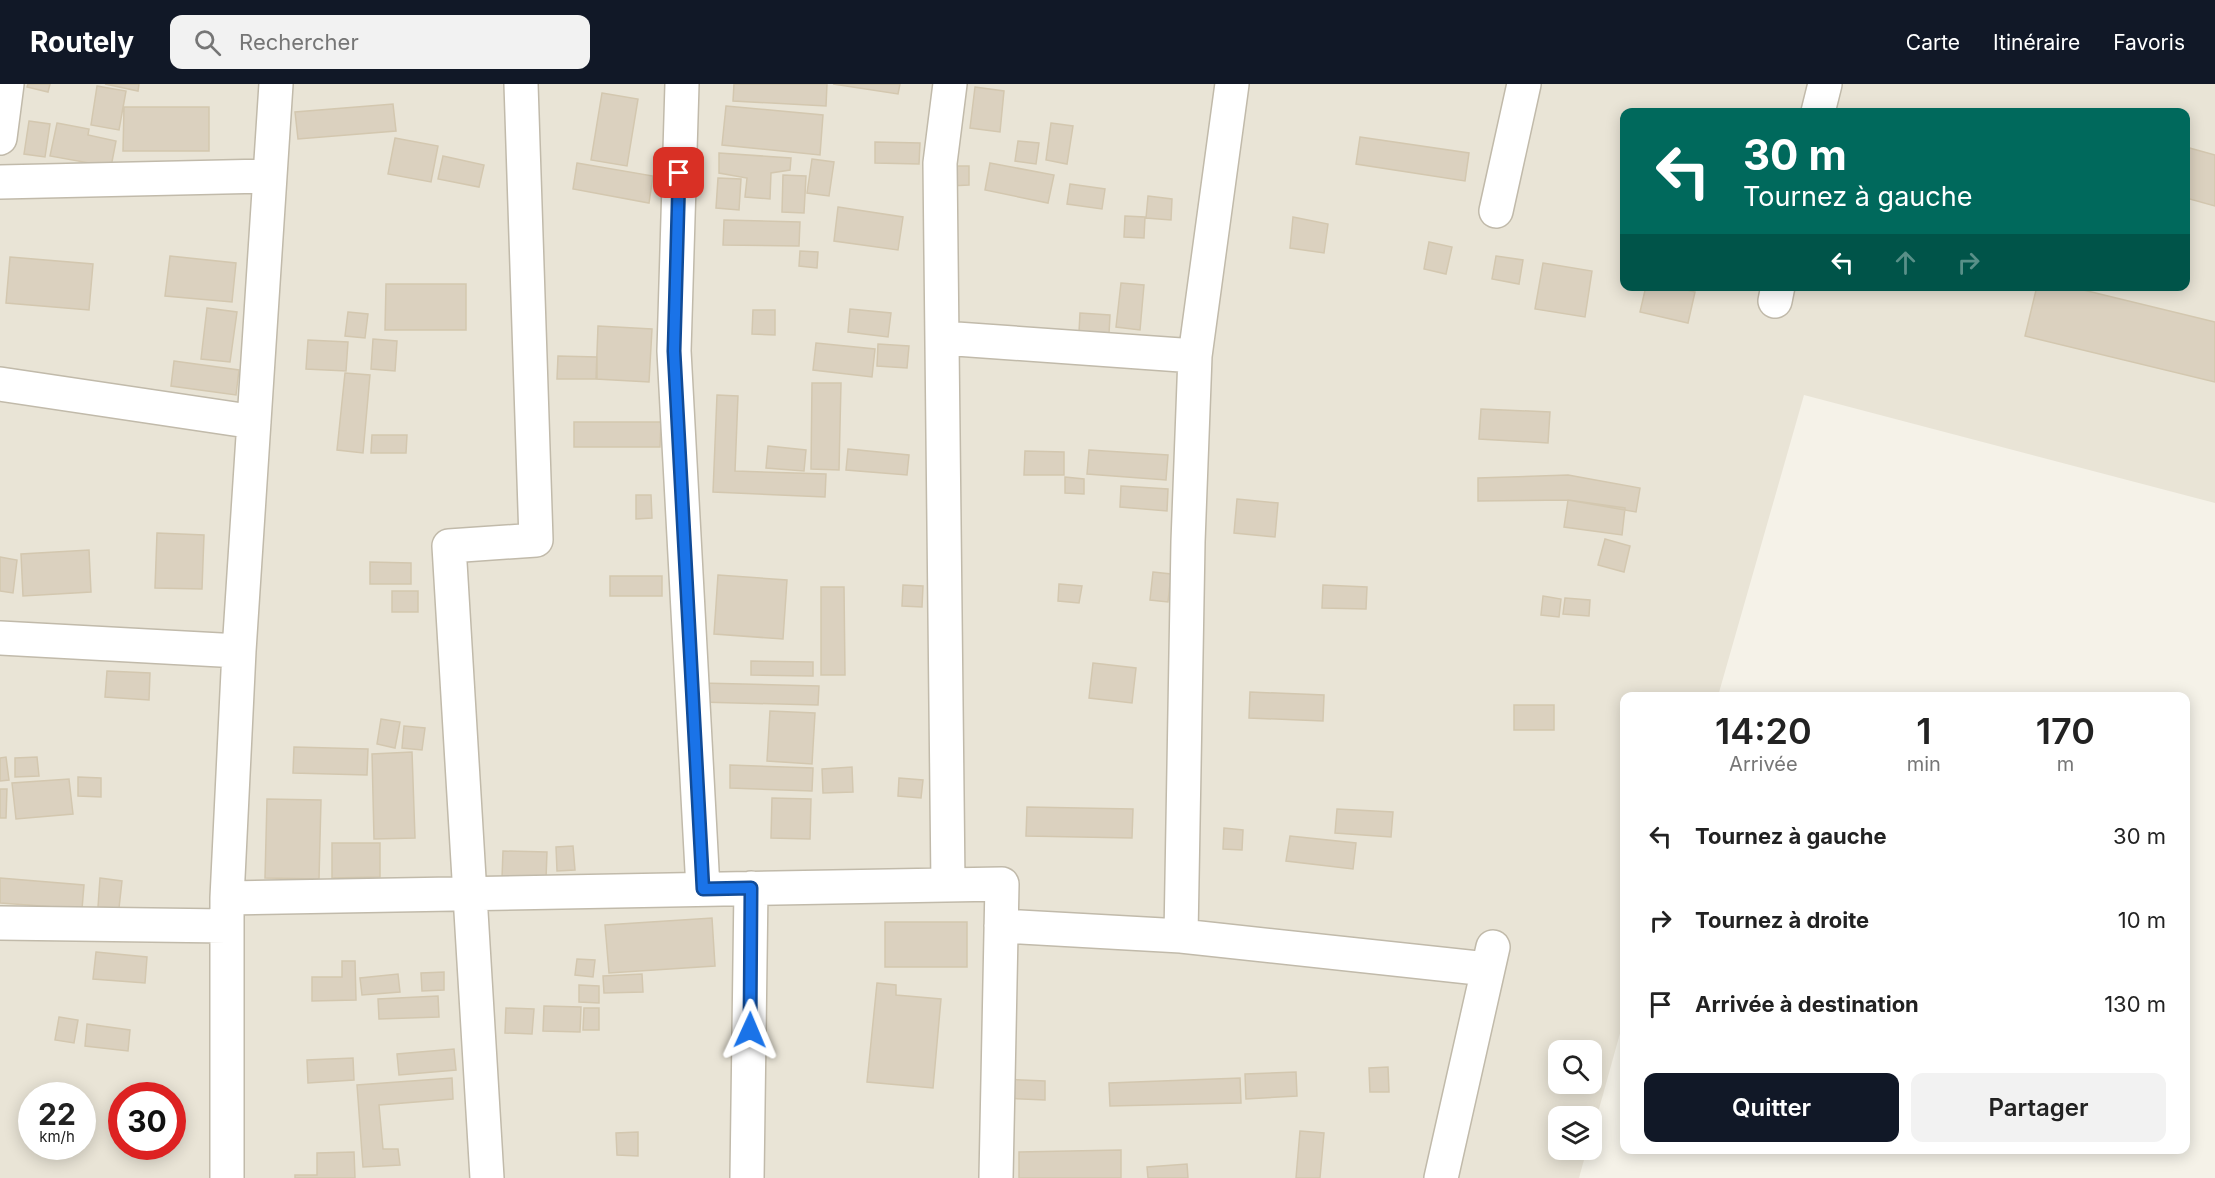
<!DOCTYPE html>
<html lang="fr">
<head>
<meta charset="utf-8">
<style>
	:root { --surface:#fff; --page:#f2f2f2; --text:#222; --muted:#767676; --accent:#111827 }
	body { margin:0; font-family:Inter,sans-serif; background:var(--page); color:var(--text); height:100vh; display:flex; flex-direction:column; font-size:22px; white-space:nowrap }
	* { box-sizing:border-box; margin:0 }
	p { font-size:20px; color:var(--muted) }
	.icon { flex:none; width:33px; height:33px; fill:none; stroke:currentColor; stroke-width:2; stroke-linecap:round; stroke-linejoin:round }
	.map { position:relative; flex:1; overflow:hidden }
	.details { position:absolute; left:1620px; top:608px; width:570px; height:462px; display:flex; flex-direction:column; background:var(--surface); border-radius:12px; box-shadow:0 3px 15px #0003 }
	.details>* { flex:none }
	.top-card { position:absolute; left:1620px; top:24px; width:570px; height:183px; border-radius:12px; box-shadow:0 3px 15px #0003; background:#00695c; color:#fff; overflow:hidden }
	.fabs { position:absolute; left:1548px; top:956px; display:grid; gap:12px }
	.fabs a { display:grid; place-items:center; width:54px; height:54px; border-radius:12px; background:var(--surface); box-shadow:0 3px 15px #0003; font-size:30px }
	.speed { position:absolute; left:18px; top:998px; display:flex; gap:12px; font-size:30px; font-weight:700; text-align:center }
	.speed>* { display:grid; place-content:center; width:78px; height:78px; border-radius:50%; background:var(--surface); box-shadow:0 3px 15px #0003; line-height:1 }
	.speed small { font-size:15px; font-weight:400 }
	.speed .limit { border:9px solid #d22; background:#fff; color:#111 }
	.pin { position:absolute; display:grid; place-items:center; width:51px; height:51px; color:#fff; margin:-26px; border-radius:12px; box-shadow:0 3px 9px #0006 }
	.me { position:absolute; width:66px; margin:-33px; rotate:1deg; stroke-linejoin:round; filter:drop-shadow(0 0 4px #0008) }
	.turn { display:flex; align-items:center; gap:21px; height:126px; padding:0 24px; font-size:27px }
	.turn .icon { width:78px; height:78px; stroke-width:2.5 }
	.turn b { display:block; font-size:42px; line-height:51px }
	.lanes { display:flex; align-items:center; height:57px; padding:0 24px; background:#0003; justify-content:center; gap:30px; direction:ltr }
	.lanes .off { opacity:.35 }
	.eta { display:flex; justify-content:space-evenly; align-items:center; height:102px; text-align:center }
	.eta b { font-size:36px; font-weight:600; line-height:42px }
	.primary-button { display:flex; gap:12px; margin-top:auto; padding:12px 24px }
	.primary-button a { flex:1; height:69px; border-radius:12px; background:var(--accent); color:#fff; font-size:24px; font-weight:600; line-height:69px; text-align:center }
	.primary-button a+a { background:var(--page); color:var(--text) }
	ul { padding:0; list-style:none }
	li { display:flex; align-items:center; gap:18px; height:84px; padding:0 24px }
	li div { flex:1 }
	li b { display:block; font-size:22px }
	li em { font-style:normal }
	header { display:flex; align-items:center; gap:36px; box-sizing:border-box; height:84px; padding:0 30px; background:var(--accent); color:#fff }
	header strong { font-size:28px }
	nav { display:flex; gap:33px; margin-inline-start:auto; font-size:21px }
	.search { width:420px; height:54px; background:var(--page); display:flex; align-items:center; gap:15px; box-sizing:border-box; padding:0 21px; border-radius:12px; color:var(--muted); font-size:22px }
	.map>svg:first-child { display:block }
</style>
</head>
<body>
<header>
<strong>Routely</strong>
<div class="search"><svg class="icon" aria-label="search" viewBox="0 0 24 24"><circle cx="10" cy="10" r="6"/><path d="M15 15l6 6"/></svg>Rechercher</div>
<nav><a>Carte</a><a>Itinéraire</a><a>Favoris</a></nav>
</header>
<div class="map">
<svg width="2215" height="1094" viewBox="0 0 2215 1094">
	<rect width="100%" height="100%" fill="#f5f2e8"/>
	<path fill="#e9e4d6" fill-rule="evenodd" d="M0,0H2215V419L1804,311L1718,612H1624V935L1592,1050V1032H1558V1065H1587L1579,1094H0ZM1624,28H2186V202H1624ZM1558,966H1592V999H1558ZM32,1011H82V1062H32ZM122,1011H172V1062H122Z"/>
	<path fill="#dbd1bf" stroke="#d3c7af" stroke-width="1.5" d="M28,0H50L48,8L27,3Z
		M105,0H139L138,7Z
		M734,0H827L826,22L733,17Z
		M833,0H900L898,10Z
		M97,2L126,7L119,46L91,41Z
		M975,3L1004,7L1000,48L970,44Z
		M602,9L638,15L627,82L591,76Z
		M393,20L396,47L298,55L295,28Z
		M726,22L823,31L820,71L722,61Z
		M124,23H209V67H123Z
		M29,37L50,40L45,73L24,70Z
		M57,39L89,45L88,51L116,57L111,83L50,72Z
		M1051,39L1073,42L1067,80L1046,76Z
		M1360,53L1469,69L1465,97L1356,80Z
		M395,54L438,62L431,98L388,90Z
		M1018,57L1039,59L1036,80L1015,77Z
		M875,58L920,59L919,80L875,79Z
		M2186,63L2215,71V122L2186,114Z
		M719,69L791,74L790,86L771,89L770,115L745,113L747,94L719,89Z
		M443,72L484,81L479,103L438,95Z
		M812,75L834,78L829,112L807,109Z
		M577,79L653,92L649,119L573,105Z
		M990,79L1054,91L1048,119L985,106Z
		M949,82H969V101L949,102Z
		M783,91L806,92L804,129L782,128Z
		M718,94L741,95L739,126L716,124Z
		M1070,100L1105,105L1102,125L1067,120Z
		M1148,112L1172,115L1171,136L1146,134Z
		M838,123L903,133L898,166L834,157Z
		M1125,132L1145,133L1144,154L1124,153Z
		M1293,133L1328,140L1324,169L1290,164Z
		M724,136L800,138L799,162L723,161Z
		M1429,158L1452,163L1446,190L1424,185Z
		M800,167L818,168L817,184L799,182Z
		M170,172L236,179L232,218L165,212Z
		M1496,172L1523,176L1519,200L1492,195Z
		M10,173L93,180L89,226L6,219Z
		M1543,179L1592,187L1585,233L1535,225Z
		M1121,199L1144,201L1140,246L1116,243Z
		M386,200H466V246H385Z
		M1646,202H1671L1695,208L1688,239L1640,228Z
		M2037,202H2067L2215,238V298L2025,252Z
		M207,224L237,228L230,278L201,275Z
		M850,225L891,229L888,253L848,248Z
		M753,226H775V251L752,250Z
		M348,228L368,230L365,254L345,252Z
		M1080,229L1110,231L1109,250L1079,248Z
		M598,242L652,245L649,298L596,295Z
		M373,255L397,257L395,287L371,285Z
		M308,256L348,258L346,287L306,285Z
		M816,259L875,265L872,293L813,286Z
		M878,260L909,262L907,284L877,282Z
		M558,272L597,273V295H557Z
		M174,277L239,286L236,311L171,302Z
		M345,289L370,291L363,369L337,366Z
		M812,299H841L839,386L811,385Z
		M717,311L738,312L735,387L826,390L825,413L713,408Z
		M1481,325L1550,328L1548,359L1479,355Z
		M574,338H661L660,363H574Z
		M372,351H407L406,369H371Z
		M768,362L806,366L804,387L766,384Z
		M848,365L909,371L907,391L846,386Z
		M1089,366L1168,371L1166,396L1087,390Z
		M1025,367L1064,368V391H1024Z
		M1568,391L1640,404L1636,428L1568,416L1478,417V394Z
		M1065,393L1084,395V410L1065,409Z
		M1121,402L1168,405L1167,427L1120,423Z
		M636,411H651L652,434L636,435Z
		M1237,415L1278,419L1275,453L1234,449Z
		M1568,416L1625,424L1622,451L1564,443Z
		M157,449L204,451L202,505L155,504Z
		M1605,455L1630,462L1624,488L1598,481Z
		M89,466L91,508L23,512L21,470Z
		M0,473L17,476L13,509L0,507Z
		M370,478L411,479V500H370Z
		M1153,488L1171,490L1168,518L1150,516Z
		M718,491L787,496L783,555L714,550Z
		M610,492H662V512H610Z
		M1059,500L1082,502L1079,519L1058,517Z
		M903,501L923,502L922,523L902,522Z
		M1323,501L1367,503L1366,525L1322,524Z
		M821,503H844L845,591H821Z
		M392,507H418V528H392Z
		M1543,512L1561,515L1559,533L1541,531Z
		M1565,514L1590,516L1589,532L1563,530Z
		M751,577L813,578V592L751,591Z
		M1093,579L1136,584L1132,619L1089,614Z
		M107,587L150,589L149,616L105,613Z
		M700,599L819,602L818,621L700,618Z
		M1250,608L1324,611L1323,637L1249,634Z
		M1514,621H1554V646H1514Z
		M770,627L815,629L812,680L767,677Z
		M381,635L400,638L395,664L377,660Z
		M404,642L425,644L422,666L402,664Z
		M294,663L368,665L367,691L293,689Z
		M412,668L415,754L374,755L372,670Z
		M6,673L9,696L0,697V674Z
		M37,673L39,692L15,693V674Z
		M730,681L813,684L812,707L730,704Z
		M852,683L853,708L823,709L822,685Z
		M78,693L101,694V713L78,712Z
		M899,694L923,696L921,714L898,712Z
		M69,695L73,730L16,735L12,699Z
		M0,705H7L6,734H0Z
		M772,714L811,715L810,755L771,754Z
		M267,715L321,716L319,795L265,794Z
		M1027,723L1133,725L1132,754L1026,752Z
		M1337,725L1393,728L1391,753L1335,749Z
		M1224,744L1243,746L1242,766L1223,765Z
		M1290,752L1356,759L1353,785L1286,777Z
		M332,759H380V793L332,794Z
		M573,762L575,786L557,787L556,763Z
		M503,767L547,768L546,795L502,794Z
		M0,794L84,801L82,825L0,819Z
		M100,794L122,797L119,824L98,823Z
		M712,834L715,882L609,889L605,841Z
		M885,838H967V883H885Z
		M96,868L147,873L145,899L93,895Z
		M577,875L595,876L593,893L575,891Z
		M342,877H355L356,916L312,917V893H342Z
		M444,888V906L422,907L421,889Z
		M398,890L400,908L362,911L360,894Z
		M642,890L643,908L604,909L603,892Z
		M877,899L896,901V911L941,915L933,1004L867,998Z
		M579,901L599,902V919L579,918Z
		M438,912L439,933L379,935L378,915Z
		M544,922L581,923L580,948L543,947Z
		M506,924L534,925L532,950L505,949Z
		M584,924H599V946H583Z
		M59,933L78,936L74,959L55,956Z
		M87,940L130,946L128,967L85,962Z
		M454,965L456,986L399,991L397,970Z
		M353,974L354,996L308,999L307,976Z
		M1388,983L1389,1008H1370L1369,984Z
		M1296,988L1297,1012L1246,1015L1245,990Z
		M452,994L453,1015L379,1021L383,1065H398L400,1081L363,1083L357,1001Z
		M1240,994L1241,1019L1110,1022L1109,999Z
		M1002,995L1045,997V1016L1002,1014Z
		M1300,1047L1324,1049L1320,1094H1296Z
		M638,1048V1072L617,1071L616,1049Z
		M1121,1066V1094H1019V1068Z
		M354,1068L355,1094H295V1091H317V1069Z
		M1187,1080L1188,1094H1148L1147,1083Z"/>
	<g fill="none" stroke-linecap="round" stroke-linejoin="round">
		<g stroke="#c1baaa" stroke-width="36">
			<path id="street" d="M682,0L674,267L703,805
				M1818,28L1825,0
				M0,54L7,0
				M0,98L270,92
				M1496,127L1524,0
				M1775,217L1778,202
				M942,254L1195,272
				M0,300L254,338
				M0,554L239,567
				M948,800L940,79L950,0
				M227,814L1002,800L996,1094
				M0,839L226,842
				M1001,842L1181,852L1487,885
				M1181,852L1188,458L1195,272L1232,0
				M227,1094V814L239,567L276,0
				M487,1094L449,462L536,456L521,0
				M747,1094L751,804
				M1441,1094L1493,863"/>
		</g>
		<use href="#street" stroke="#fff" stroke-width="33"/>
	</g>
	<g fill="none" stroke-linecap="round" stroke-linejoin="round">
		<g stroke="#114b97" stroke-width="15">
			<path id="route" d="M679,89L674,267L703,805L751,804L750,946"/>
		</g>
		<use href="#route" stroke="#1a73e8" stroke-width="10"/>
	</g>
</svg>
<div class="fabs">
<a><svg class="icon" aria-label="search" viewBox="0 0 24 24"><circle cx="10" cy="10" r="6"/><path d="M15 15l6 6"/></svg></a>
<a><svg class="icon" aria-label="layers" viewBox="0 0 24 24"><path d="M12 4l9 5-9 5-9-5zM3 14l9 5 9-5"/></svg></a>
</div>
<div class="speed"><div>22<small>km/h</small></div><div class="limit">30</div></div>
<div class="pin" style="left:679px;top:89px;background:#d93025"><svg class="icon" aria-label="arrive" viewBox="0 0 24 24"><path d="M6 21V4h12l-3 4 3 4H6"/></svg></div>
<svg class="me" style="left:750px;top:946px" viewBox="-20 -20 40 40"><path d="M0-17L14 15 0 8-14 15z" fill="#1a73e8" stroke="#fff" stroke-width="4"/></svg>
<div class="top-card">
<div class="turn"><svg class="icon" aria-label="left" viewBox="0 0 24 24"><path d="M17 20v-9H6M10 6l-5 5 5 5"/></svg><div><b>30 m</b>Tournez à gauche</div></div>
<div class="lanes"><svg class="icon" aria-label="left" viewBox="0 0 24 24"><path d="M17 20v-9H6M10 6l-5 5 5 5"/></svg><svg class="icon off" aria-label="ahead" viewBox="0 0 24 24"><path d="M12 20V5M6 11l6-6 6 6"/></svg><svg class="icon off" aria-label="right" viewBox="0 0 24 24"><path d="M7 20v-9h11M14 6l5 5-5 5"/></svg></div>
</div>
<section class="details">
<div class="eta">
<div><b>14:20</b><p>Arrivée</p></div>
<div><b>1</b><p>min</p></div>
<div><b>170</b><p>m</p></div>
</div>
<ul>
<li><svg class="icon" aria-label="left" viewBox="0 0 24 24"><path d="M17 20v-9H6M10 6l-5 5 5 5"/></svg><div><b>Tournez à gauche</b></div><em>30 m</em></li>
<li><svg class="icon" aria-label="right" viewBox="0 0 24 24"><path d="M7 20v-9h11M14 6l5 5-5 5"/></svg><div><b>Tournez à droite</b></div><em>10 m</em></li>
<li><svg class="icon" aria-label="arrive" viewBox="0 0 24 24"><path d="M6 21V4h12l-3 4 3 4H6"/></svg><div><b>Arrivée à destination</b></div><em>130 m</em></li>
</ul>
<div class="primary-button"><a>Quitter</a><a>Partager</a></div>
</section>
</div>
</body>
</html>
